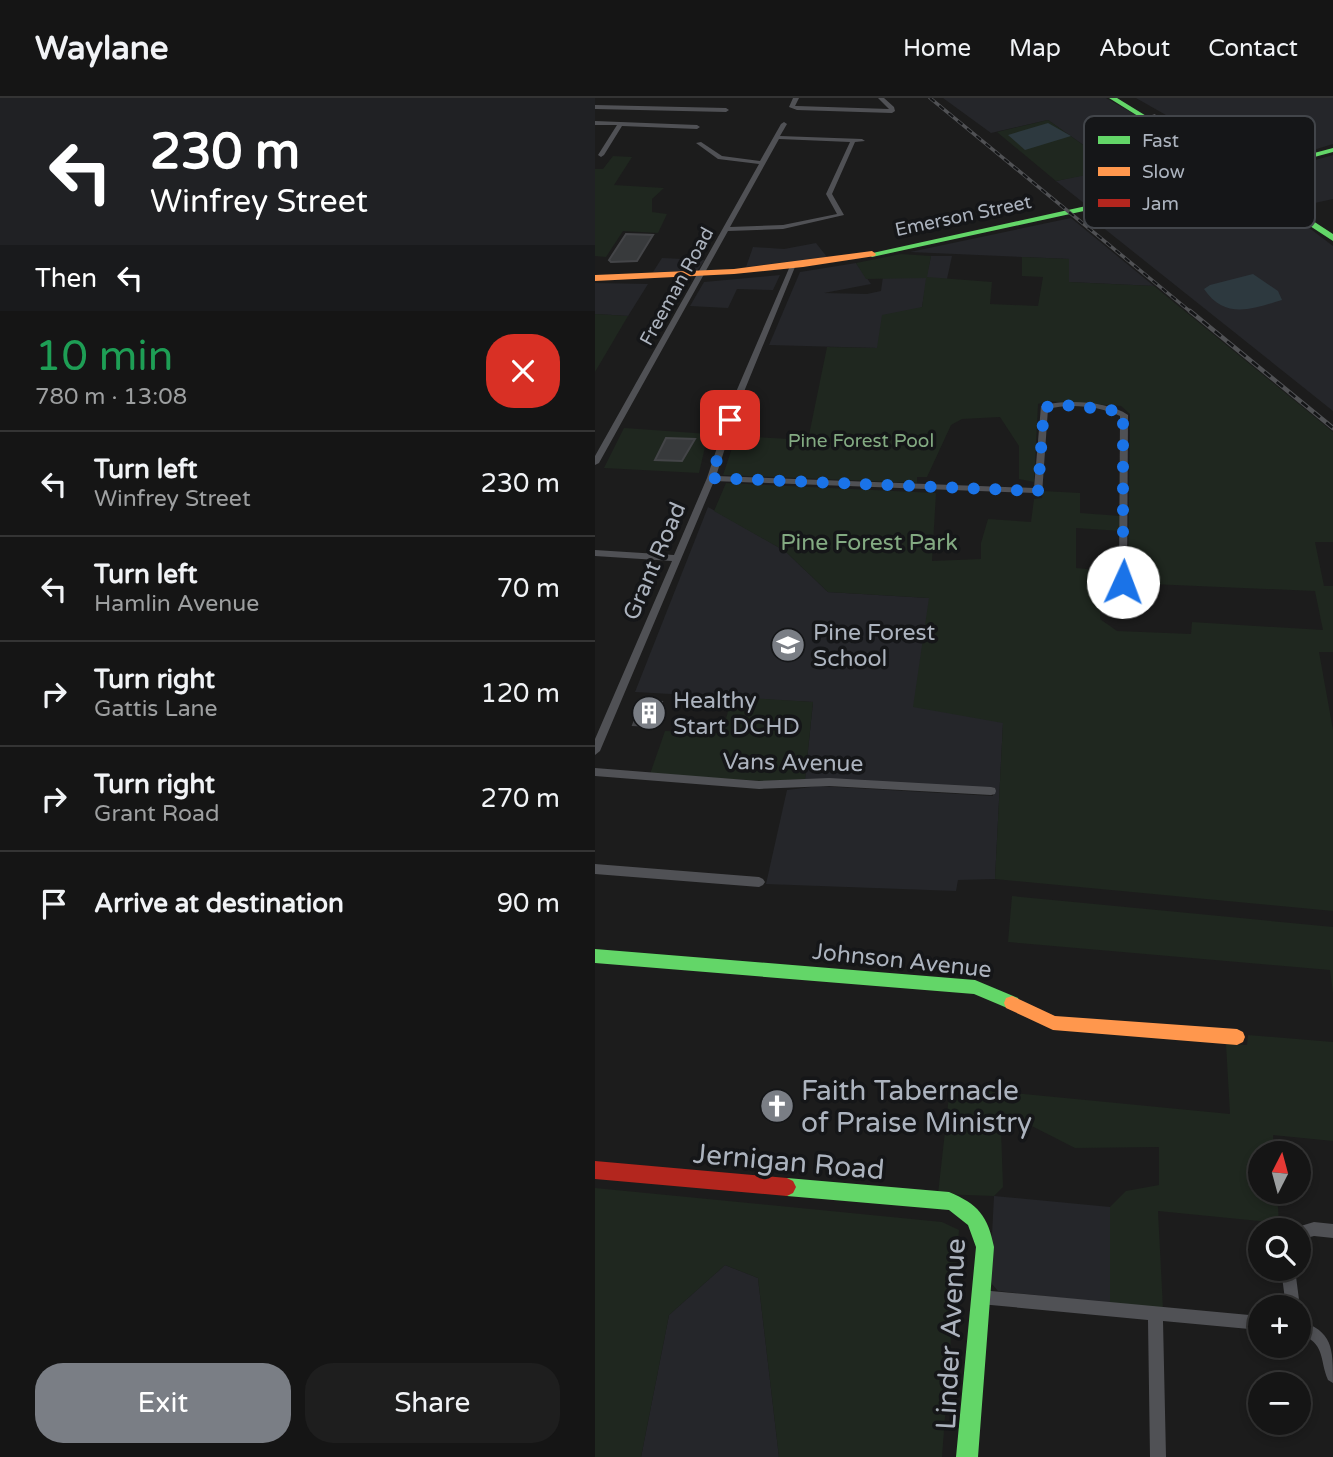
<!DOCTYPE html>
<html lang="en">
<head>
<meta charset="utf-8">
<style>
	:root { --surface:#151515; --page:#1e1e1e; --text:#f1f3f6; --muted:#9d9fa0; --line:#343434; --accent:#7a7e85 }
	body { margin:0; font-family:"Varela Round",sans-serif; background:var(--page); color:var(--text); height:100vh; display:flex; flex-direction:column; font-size:26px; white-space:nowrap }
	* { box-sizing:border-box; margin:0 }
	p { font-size:23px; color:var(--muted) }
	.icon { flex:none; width:38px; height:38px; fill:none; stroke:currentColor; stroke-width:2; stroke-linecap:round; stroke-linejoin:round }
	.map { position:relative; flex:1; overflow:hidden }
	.side { display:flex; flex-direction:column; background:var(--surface); width:595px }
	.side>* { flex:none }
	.guide { background:#202124; color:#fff; overflow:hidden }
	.needle { width:46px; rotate:6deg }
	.buttons { position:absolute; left:653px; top:1043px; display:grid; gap:14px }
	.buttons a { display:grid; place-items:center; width:63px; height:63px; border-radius:50%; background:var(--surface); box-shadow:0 4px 10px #0003,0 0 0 2px var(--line); font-size:35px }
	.pin { position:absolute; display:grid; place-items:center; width:60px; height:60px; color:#fff; margin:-30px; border-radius:14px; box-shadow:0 4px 10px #0006 }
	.me { position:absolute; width:77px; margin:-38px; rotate:2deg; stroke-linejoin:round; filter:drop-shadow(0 0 5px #0008) }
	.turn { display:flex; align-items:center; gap:24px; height:147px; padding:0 35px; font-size:32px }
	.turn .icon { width:91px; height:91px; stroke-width:2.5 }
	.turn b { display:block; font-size:49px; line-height:60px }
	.then { display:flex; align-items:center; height:66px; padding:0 35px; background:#0003; gap:14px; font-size:26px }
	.round { display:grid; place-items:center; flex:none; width:74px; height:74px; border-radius:28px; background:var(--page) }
	.headline { display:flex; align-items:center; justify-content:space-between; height:119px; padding:0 35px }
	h1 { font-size:42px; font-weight:600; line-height:52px; color:#1e9e55 }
	.action { display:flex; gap:14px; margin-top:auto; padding:14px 35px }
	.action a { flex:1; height:80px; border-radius:28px; background:var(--accent); color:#fff; font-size:28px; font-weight:600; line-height:80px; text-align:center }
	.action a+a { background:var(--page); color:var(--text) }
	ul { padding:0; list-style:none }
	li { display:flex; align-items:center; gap:21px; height:105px; padding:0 35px; border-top:2px solid var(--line) }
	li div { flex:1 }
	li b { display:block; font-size:26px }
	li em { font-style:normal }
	header { display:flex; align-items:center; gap:42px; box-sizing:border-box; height:98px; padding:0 35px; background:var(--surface); border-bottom:2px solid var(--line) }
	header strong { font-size:33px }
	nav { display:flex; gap:38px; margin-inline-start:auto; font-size:24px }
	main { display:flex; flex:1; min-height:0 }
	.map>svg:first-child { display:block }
</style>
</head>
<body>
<header>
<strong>Waylane</strong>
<nav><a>Home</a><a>Map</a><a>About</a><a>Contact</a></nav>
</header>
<main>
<section class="side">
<div class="guide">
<div class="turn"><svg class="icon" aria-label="left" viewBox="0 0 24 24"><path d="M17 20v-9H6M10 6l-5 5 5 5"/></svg><div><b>230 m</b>Winfrey Street</div></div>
<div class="then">Then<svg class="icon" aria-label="left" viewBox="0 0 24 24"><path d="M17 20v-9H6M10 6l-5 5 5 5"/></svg></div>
</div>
<div class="headline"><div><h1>10 min</h1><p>780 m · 13:08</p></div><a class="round" style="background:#d93025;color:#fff"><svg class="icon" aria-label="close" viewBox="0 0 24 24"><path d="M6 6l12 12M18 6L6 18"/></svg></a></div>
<ul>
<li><svg class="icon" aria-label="left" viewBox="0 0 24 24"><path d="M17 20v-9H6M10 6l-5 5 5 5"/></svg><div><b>Turn left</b><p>Winfrey Street</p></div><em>230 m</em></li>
<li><svg class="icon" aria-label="left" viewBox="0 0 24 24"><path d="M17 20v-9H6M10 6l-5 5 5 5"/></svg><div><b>Turn left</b><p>Hamlin Avenue</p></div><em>70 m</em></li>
<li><svg class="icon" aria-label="right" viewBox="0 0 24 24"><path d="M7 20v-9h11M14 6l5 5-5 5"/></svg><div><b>Turn right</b><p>Gattis Lane</p></div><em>120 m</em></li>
<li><svg class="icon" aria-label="right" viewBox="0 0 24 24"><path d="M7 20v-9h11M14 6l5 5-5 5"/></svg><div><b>Turn right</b><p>Grant Road</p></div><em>270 m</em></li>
<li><svg class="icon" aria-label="arrive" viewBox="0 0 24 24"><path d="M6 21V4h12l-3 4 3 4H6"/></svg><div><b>Arrive at destination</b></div><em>90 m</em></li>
</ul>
<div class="action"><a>Exit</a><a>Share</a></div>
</section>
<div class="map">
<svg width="738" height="1359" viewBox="0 0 738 1359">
	<rect width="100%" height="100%" fill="#1c1c1c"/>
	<path fill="#25262a" d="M348,0H511L588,44L629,75L490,106L461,83L521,70L453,22L396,35Z
		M541,0H738V46L689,61L657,66Z
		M738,57V101L715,106L676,79L678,74Z
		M643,84L709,126L738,148V313L491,116Z
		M476,120L559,188L473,184L474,161L315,154Z
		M221,145L232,159L151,169L158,149L189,151Z
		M336,158H357L352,181L332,180L327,209L282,250L174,247L205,174L261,165L276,186L229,195L272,196L286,193L288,179L331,180Z
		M67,160L110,162L102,173L58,174Z
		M185,177L178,192L142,191L133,210L95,208L109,184Z
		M0,185L53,186L33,218L0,216Z
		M113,409L190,453L233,494L334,500L408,625L400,781L363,782L361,793L171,786L192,692L224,688L398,698V691L210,681L218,604L40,594Z
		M399,1098L515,1109V1205L403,1193L397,1186L395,1176Z
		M130,1167L163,1180L184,1359H46L74,1217Z"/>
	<path fill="#1f271f" d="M453,22L522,71L461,83L402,34Z
		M18,58L37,59L19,87L69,90L57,101V114L72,116L63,135L28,133L11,159L0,158V71H8Z
		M306,156L336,158L332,179L397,184L395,206L443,208L448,179L427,178V159L474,161V184L559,188L738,334V444H720L729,488H738V554H724L738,632V813L400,781L408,625L318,609L334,500L233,494L190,453L119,413L131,385L341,395L337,463L386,461V445L393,421L436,424L439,401L447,400L448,393L485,395V415L526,418V433L481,430V470L524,474L522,486L505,489V521L522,533L596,536L597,524L728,532L720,493L533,485L535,316L526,308L452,303L443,306L439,384L424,381V348L405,319L367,321L356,327L332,379H322V385L128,377L141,338L213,342L232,249L282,250L287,217L327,209L331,180L271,181L261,165Z
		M0,216L33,218L0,274Z
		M29,330L113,336L104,375L9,370Z
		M137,599L218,604L210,681L170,683L55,676L70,633L127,635Z
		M417,798L738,829V896L735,872L413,844Z
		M653,937L738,944V1043L678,1037L679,1055H665V1094H682L684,1125L563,1113L568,1211L515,1205V1109L531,1093L564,1087V1049L480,1050L419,1019L406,1031L408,1089L399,1098L343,1096L355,989L635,1016L631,946L652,947Z
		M0,1090L347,1124L364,1132L347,1359H184L163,1180L130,1167L74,1217L46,1359H0Z"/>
	<path fill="#2d393f" d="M453,25L476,38L430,52L413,37Z
		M658,176L683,193L687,202C657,211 630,222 609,191L615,187Z"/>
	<path fill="#383a3c" stroke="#444548" stroke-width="2" d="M31,136L58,137L42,163L16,164L14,162Z
		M71,340L100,341L87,363L60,362Z
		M47,603L67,604L64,620L58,628L38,627Z"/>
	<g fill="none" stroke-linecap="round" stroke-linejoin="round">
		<path fill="#505155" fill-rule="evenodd" d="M198,0H204L200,8H202L294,11L283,0H289L299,9L300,13L297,15L202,12L194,9Z
			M0,7L131,10L134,12L131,14L0,11Z
			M560,16L562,19L551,22L548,20Z
			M0,23L102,27L105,29L102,31L27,28L9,57L6,59L3,57L22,27H0Z
			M189,24L192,26L185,38L267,41L270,43L260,44L237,96L249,117L188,131L133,133L4,365L0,367V358L164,66L123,61L101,45L106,44L127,58L165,63L186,26ZM184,41L255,44L231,96L242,116L188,127L135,129Z
			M195,168L200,169L146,301L121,378L439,390L446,308C469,301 513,303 533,317L532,484L528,487L524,484L525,318C505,308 474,305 453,311L447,396L443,398L439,395L119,383L5,653L0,657V641L77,463L0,458V452L79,457L112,380L138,301Z
			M0,670L164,683L234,680L396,689L400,690L401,693L400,696L396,697L234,688L164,691L0,678Z
			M0,766L164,779L168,781L170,784L168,787L164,789L0,776Z
			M719,1124L738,1126V1140L719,1138L704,1142V1132H698L699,1130Z
			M686,1171H700L705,1209L704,1213V1209H691Z
			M385,1192L665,1218V1232L568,1223L571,1359H555L553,1222L385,1206L380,1204L378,1199L380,1194Z
			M704,1222C738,1234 738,1249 738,1285L733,1282C724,1261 731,1245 704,1236Z"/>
		<path fill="#63d668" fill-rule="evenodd" d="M514,0H522L644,75L738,50V54L649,78L738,136V143L641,80L277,159L273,156L636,76Z
			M0,851L380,882L423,900L425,905L423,910L417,912L379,896L0,865Z
			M192,1080L354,1094C383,1106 393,1118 399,1149L383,1359H361L381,1149L373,1127L354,1112L192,1098L186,1095L183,1089L186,1083Z"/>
		<path fill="#ff974d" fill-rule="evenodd" d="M277,153L281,156L280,158L208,169L139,176L0,183V177L139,171Z
			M417,898L460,918L642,931L648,934L650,939L648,944L642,947L458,932L411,910L409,905L411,900Z"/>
		<path fill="#b3261e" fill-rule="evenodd" d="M0,1063L192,1080L198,1083L201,1089L198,1095L192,1098L0,1081Z"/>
		<g stroke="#505154" stroke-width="3.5">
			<path id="rail-far1" d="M335,0L597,215"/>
		</g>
		<g stroke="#505154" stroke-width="4.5">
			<path id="rail" d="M595,213L738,330"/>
		</g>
		<use href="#rail-far1" stroke="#151618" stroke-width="2" stroke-dasharray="6" stroke-linecap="butt"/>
		<use href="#rail" stroke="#151618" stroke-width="2.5" stroke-dasharray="8" stroke-linecap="butt"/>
	</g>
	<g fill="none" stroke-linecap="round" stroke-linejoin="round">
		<path stroke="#1a73e8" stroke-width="12" stroke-dasharray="0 21.6" d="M135,322L116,380L443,393L449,310L461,306L523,313L528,317V484"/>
	</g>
	<defs>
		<g id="school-disc" transform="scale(1.75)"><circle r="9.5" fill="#7a7e85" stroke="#151618"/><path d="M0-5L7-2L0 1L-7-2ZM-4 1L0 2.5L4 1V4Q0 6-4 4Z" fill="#fff"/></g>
		<g id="building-disc" transform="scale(1.75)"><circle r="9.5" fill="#7a7e85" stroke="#151618"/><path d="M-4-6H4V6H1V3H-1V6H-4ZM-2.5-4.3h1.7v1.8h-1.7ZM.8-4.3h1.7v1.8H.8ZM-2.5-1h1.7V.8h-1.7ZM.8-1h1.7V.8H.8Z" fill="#fff"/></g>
		<g id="church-disc" transform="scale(1.75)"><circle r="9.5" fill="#7a7e85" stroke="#151618"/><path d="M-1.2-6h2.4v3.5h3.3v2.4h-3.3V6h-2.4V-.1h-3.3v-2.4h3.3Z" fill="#fff"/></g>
	</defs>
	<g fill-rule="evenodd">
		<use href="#school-disc" x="193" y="547"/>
		<use href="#building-disc" x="54" y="615"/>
		<use href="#church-disc" x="182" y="1008"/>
	</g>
	<g text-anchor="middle" stroke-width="7" stroke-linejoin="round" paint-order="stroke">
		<g font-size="19" fill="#acb3be" stroke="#151618">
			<text transform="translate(368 117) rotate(-12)" y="7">Emerson Street</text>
			<text transform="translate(81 188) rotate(-61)" y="7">Freeman Road</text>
		</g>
		<g font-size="19" fill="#83aa82" stroke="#151618">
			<text x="266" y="349">Pine Forest Pool</text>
		</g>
		<g font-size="23" fill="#83aa82" stroke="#151618">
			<text x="274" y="452">Pine Forest Park</text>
		</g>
		<g font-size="23" fill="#acb3be" stroke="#151618">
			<text transform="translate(59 463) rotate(-67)" y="8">Grant Road</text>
			<text transform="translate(198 664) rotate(1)" y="8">Vans Avenue</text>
			<text transform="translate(307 862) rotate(6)" y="8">Johnson Avenue</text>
		</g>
		<g font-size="23" fill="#acb3be" stroke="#151618" text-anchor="start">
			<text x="218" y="542">Pine Forest<tspan x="218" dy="26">School</tspan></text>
			<text x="78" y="610">Healthy<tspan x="78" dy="26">Start DCHD</tspan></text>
		</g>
		<g font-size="28" fill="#acb3be" stroke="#151618" text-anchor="start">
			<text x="206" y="1002">Faith Tabernacle<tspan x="206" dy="32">of Praise Ministry</tspan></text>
		</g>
		<g font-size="28" fill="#acb3be" stroke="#151618">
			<text transform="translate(194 1063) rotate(5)" y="10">Jernigan Road</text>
			<text transform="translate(355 1236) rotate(-87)" y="10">Linder Avenue</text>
		</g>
	</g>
	<rect x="489" y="18" width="231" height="112" rx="10" fill="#151618" stroke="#42454a" stroke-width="2"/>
	<rect x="503" y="38" width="32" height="8" fill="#63d668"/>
	<rect x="503" y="69" width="32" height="9" fill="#ff974d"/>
	<rect x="503" y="101" width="32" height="8" fill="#b3261e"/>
	<g font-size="19" fill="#acb3be">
		<text x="547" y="49">Fast</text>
		<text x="547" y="80">Slow</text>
		<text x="547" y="112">Jam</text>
	</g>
</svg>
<div class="buttons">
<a><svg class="needle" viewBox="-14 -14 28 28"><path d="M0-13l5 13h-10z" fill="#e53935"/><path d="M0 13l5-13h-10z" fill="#9d9fa0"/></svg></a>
<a><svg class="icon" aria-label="search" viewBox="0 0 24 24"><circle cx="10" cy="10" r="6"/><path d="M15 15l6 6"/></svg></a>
<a>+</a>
<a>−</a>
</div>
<div class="pin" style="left:135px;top:322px;background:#d93025"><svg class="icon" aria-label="arrive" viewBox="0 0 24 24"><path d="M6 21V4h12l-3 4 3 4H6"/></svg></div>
<svg class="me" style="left:528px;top:484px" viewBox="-20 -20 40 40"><circle r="19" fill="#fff"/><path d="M0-13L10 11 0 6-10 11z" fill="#1a73e8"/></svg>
</div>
</main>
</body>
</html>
